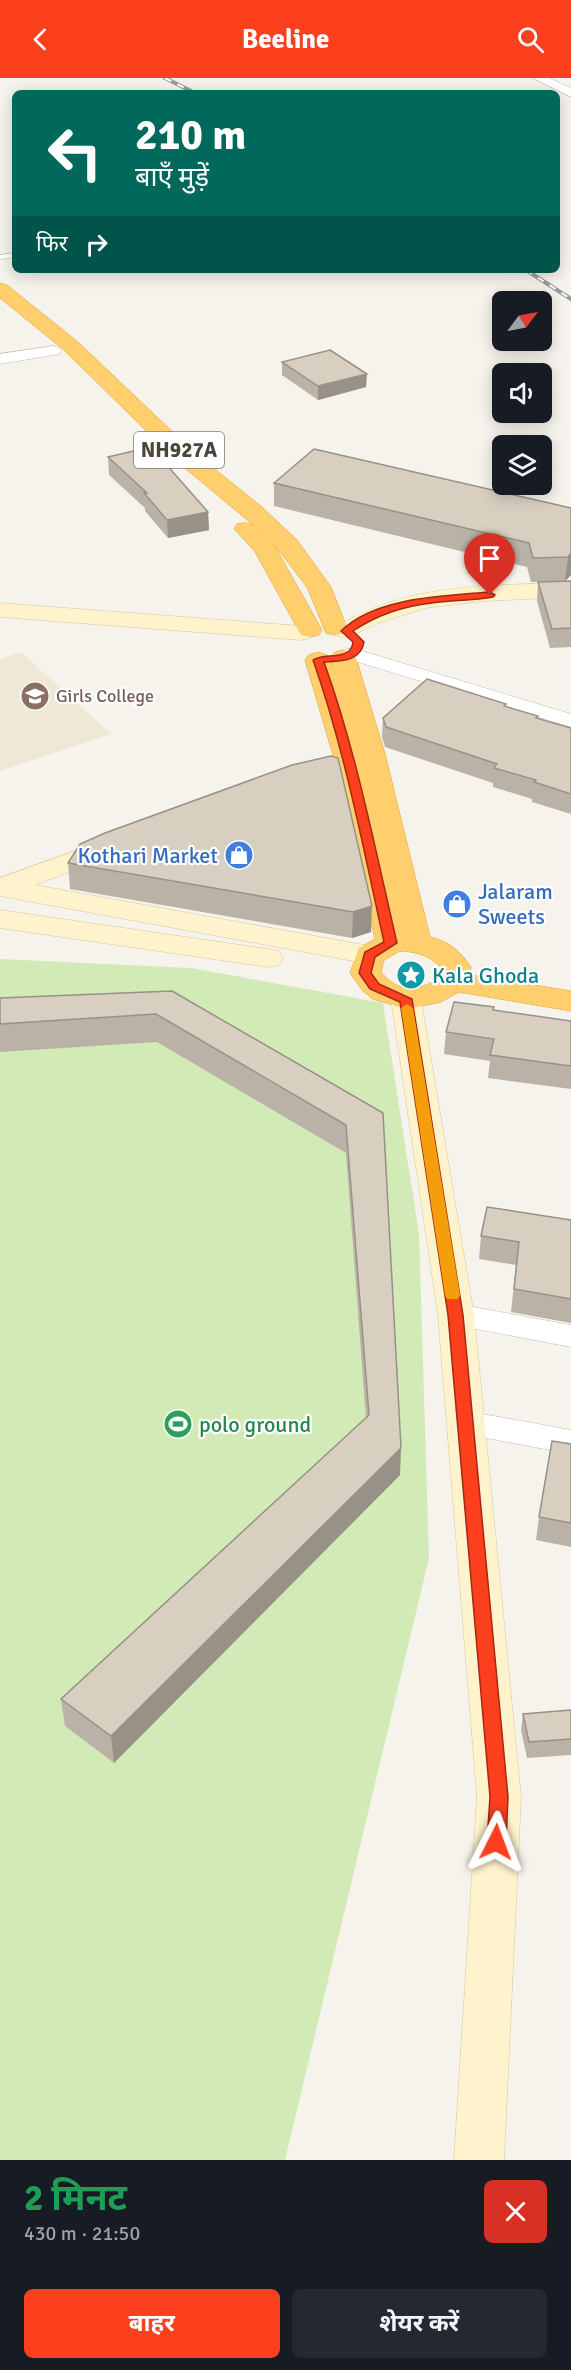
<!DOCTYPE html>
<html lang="hi">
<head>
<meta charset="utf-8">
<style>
	:root { --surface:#171b24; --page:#242831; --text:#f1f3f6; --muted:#9ea1a6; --accent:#fc3f1d }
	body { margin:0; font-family:Signika,"Noto Sans Devanagari",sans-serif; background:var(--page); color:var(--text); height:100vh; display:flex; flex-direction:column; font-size:22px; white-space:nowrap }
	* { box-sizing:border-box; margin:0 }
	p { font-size:20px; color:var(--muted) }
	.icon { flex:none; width:33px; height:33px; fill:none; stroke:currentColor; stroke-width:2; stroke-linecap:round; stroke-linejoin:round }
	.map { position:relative; height:2082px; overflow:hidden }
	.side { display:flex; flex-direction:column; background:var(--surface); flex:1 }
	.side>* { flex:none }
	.banner { position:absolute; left:12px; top:12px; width:548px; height:183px; border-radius:9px; box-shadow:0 3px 15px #0003; background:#00695c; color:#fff; overflow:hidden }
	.needle { width:39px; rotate:58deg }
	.tools { position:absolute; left:492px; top:213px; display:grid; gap:12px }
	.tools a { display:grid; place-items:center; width:60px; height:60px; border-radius:9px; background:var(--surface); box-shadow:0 3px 15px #0003; font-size:30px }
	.pin { position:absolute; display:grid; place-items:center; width:51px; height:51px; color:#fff; margin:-62px -26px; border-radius:50% 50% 50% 0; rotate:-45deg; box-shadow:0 0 6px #0007 }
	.pin .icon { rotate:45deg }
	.me { position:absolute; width:66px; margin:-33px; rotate:3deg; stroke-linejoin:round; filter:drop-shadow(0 0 4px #0008) }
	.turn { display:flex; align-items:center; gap:21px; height:126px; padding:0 24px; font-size:27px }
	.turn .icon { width:78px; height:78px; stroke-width:2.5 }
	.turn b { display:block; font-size:42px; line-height:51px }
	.then { display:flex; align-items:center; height:57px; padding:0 24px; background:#0003; gap:12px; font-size:22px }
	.round { display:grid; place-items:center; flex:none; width:63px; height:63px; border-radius:9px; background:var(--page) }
	.head { display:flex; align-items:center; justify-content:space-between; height:102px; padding:0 24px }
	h1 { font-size:36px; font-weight:700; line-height:45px; color:#1e9e55 }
	.cta { display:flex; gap:12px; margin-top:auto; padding:12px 24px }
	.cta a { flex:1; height:69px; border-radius:9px; background:var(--accent); color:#fff; font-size:24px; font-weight:700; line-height:69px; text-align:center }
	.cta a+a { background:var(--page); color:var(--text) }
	header { display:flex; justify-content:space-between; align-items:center; height:78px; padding:0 24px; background:var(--accent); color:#fff; font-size:27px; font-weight:700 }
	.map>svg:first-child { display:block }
</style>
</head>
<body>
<header><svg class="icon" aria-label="back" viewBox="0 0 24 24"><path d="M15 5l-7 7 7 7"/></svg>Beeline<svg class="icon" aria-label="search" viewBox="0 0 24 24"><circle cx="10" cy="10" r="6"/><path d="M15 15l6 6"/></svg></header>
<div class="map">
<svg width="571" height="2082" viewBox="0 0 571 2082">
	<rect width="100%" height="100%" fill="#f6f3ec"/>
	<path fill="#efe8d6" d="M21,574L111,656L0,693V581Z"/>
	<path fill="#d2eab5" d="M0,881L191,890L383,925L419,1156L429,1480L285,2082H0Z"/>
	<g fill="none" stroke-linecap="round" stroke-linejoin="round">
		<g stroke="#c2bbae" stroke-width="1">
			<path id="lane" d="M15,175V179L0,181V177Z"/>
		</g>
		<g stroke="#c2bbae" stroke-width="1">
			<path id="street" d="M533,0H549L571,10V19Z
				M53,268L59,270L61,273L59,276L0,286V276Z
				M352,570L571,636V649L345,580L342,576L345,572Z
				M456,1226L571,1247V1269L445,1245L441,1237L445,1229Z
				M466,1333L571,1352V1376L455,1354L450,1345L455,1336Z"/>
		</g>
		<g stroke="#d6c79b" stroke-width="1">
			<path id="secondary" d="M571,505V519L484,523L425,530L379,545L346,560L337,558L334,553C338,546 345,544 352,540C418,505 499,507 571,505Z
				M0,525L301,548L310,550L313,555L310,560L301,562L0,539Z
				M111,760L121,762L125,768L121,774L35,807L370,868L381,870L385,877L381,884L370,886L0,818V800Z
				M0,832L268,871L279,873L283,880L279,887L268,889L0,850Z
				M406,911L417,914L421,921L474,1237L521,1719L504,2082H454L477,1719L438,1237L391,921L395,914Z"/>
		</g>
		<g stroke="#e0a43c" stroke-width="1">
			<path id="highway" d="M0,205L7,207L78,264L196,376L262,429L297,462L331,509L347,550L344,555L335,557L326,555L307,509L273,465L322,552L319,557L310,559L301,557L254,472L234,451L237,446C249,443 254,447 263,455L180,386L64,272L0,220Z
				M343,572L352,575L356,580L385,676L430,859C450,864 460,873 471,889L470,897L571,913V933L459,914L441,924L406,931L373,921L363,913L350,895L359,870L375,861L336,687L305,582L309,577L318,574L327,577L334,592L330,580L334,575ZM404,873C420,875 430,878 441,890L439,900C418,914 398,915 381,894L384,882L398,874Z"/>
		</g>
		<use href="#lane" fill="#fff" fill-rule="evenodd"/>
		<use href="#street" fill="#fff" fill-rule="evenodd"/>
		<use href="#secondary" fill="#fff3cd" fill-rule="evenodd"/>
		<use href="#highway" fill="#ffcf6e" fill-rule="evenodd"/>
		<g stroke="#9a9a9a" stroke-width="4">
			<path id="rail" d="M165,0L195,15
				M526,192L571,221"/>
		</g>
		<use href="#rail" stroke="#fff" stroke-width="2" stroke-dasharray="7" stroke-linecap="butt"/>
	</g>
	<path fill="#bab2a6" d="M282,284L366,309L318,322L282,297Z
		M108,379L208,434L209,452L168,460L145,433V430L109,397Z
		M274,405L571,430V497L565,503L531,504L527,489L274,428Z
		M571,503V569L550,570L537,523L538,504Z
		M506,628L537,640L571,650V736L532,724V721L493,709V705L385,669L382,659L383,640Z
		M292,687L371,854L352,860L70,811L68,785Z
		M172,913L383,1035L400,1397L114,1685L65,1648L61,1621L366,1340L346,1075L157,964L0,974V920Z
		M494,929V932L571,943V1011L488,1000L490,983L444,976L446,954Z
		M571,1142V1245L511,1234L516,1187L479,1181L481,1158Z
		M571,1366V1469L536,1462L539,1439Z
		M571,1632V1677L527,1680L521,1652L523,1636Z"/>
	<path fill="#979187" d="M367,296L366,309L318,322V308Z
		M208,434L209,452L168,460L167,442Z
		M571,475V497L565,503L568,479Z
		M372,828L371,854L352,860L353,834Z
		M401,1370L400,1397L114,1685L111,1658Z"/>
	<path fill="#d8cfc1" stroke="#979187" stroke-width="1.5" d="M330,272L367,296L318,308L282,284Z
		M151,369L208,434L167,442L144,415H147L108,379Z
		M314,371L571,430V475L568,479L533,480L529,465L274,405Z
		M571,503V550L552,551L538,504Z
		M427,601L506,626L504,628L538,638L536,640L571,650V716L534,704L536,702L494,690L497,686L386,649L383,640Z
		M331,678L338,680L372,828L353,834L68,785L80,766L105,755L292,687Z
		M172,913L383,1035L401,1370L111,1658L61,1621L369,1337L346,1047L156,936L0,946V920Z
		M454,924L494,929L493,932L571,943V988L490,977L494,961L446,954Z
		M487,1129L571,1142V1221L514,1211L519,1164L481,1158Z
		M552,1363L571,1366V1445L539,1439Z
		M571,1632V1661L529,1664L523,1636Z"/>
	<path fill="#fc3f1d" stroke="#a42913" stroke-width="1.5" d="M490,514L495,517L493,519C473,523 452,522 432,525C404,528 377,537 353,553L364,564C361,584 340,583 324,584C357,676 375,771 397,865L375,879L371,895L379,906L412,921L463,1237L508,1719L506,1764L503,1771L496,1773L490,1771L487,1764L490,1719L448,1237L400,924L370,911L359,895L365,874L384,864C363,769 345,673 313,582C324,574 351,584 353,564L341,553C375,519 444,518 490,514Z"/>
	<path fill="#f59e0b" d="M407,926L413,930L460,1217L458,1221H447L445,1217L401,930Z"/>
	<defs>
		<g id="university-disc" transform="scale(1.5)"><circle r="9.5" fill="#8d6e63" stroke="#fff"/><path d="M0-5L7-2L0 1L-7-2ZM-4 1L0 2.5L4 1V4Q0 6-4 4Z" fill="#fff"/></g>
		<g id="shop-disc" transform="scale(1.5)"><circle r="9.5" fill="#3f7fe0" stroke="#fff"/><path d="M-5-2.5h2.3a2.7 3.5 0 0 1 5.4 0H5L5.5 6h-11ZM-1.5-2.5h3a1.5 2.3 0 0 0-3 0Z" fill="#fff"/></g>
		<g id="sight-disc" transform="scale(1.5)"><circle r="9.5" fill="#0f9aa8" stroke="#fff"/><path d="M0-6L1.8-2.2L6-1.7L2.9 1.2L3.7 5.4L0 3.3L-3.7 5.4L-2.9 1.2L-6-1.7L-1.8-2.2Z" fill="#fff"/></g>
		<g id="stadium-disc" transform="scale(1.5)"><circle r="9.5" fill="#2e9e5b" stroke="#fff"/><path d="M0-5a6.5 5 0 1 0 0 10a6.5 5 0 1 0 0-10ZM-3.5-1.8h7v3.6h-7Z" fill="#fff"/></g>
	</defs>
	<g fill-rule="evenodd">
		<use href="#university-disc" x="35" y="618"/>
		<use href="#shop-disc" x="239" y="777"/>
		<use href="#shop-disc" x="457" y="826"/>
		<use href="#sight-disc" x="411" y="897"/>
		<use href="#stadium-disc" x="178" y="1346"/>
	</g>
	<g text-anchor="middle" stroke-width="4.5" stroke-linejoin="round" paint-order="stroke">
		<g font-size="18" fill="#785e54" stroke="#fff" text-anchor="start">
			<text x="56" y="624">Girls College</text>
		</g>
		<rect fill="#fff" stroke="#817c74" stroke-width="1.5" x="134" y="354" width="90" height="36" rx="4.5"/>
		<g font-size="21" font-weight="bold" fill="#4b4439">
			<text x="179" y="379">NH927A</text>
		</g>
		<g font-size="22" fill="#366cbe" stroke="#fff" text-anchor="end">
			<text x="218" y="785">Kothari Market</text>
			<text x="478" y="821" text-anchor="start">Jalaram<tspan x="478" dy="25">Sweets</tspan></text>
		</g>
		<g font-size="22" fill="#0d838f" stroke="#fff" text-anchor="start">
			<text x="432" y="905">Kala Ghoda</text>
		</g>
		<g font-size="22" fill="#27864d" stroke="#fff" text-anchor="start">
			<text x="199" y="1354">polo ground</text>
		</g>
	</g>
</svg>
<div class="tools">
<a><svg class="needle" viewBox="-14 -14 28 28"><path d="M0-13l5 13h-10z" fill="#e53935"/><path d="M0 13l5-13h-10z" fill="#9ea1a6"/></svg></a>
<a><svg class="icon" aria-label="sound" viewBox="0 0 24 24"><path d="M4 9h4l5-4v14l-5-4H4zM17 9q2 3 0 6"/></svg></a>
<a><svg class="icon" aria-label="layers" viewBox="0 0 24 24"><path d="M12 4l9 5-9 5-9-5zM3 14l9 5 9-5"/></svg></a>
</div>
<div class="pin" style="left:490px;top:517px;background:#d93025"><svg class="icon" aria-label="arrive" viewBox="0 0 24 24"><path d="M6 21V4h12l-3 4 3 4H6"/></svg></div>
<svg class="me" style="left:496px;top:1764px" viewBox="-20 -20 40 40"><path d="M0-17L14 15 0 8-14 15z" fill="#fc3f1d" stroke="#fff" stroke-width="4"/></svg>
<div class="banner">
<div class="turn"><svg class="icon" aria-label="left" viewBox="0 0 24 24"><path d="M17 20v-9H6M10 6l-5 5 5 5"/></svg><div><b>210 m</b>बाएँ मुड़ें</div></div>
<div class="then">फिर<svg class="icon" aria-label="right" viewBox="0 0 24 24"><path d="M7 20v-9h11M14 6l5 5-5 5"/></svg></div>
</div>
</div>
<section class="side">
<div class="head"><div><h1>2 मिनट</h1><p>430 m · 21:50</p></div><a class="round" style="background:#d93025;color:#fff"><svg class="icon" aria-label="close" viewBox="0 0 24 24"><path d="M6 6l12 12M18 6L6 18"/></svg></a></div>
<div class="cta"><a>बाहर</a><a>शेयर करें</a></div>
</section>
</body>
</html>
